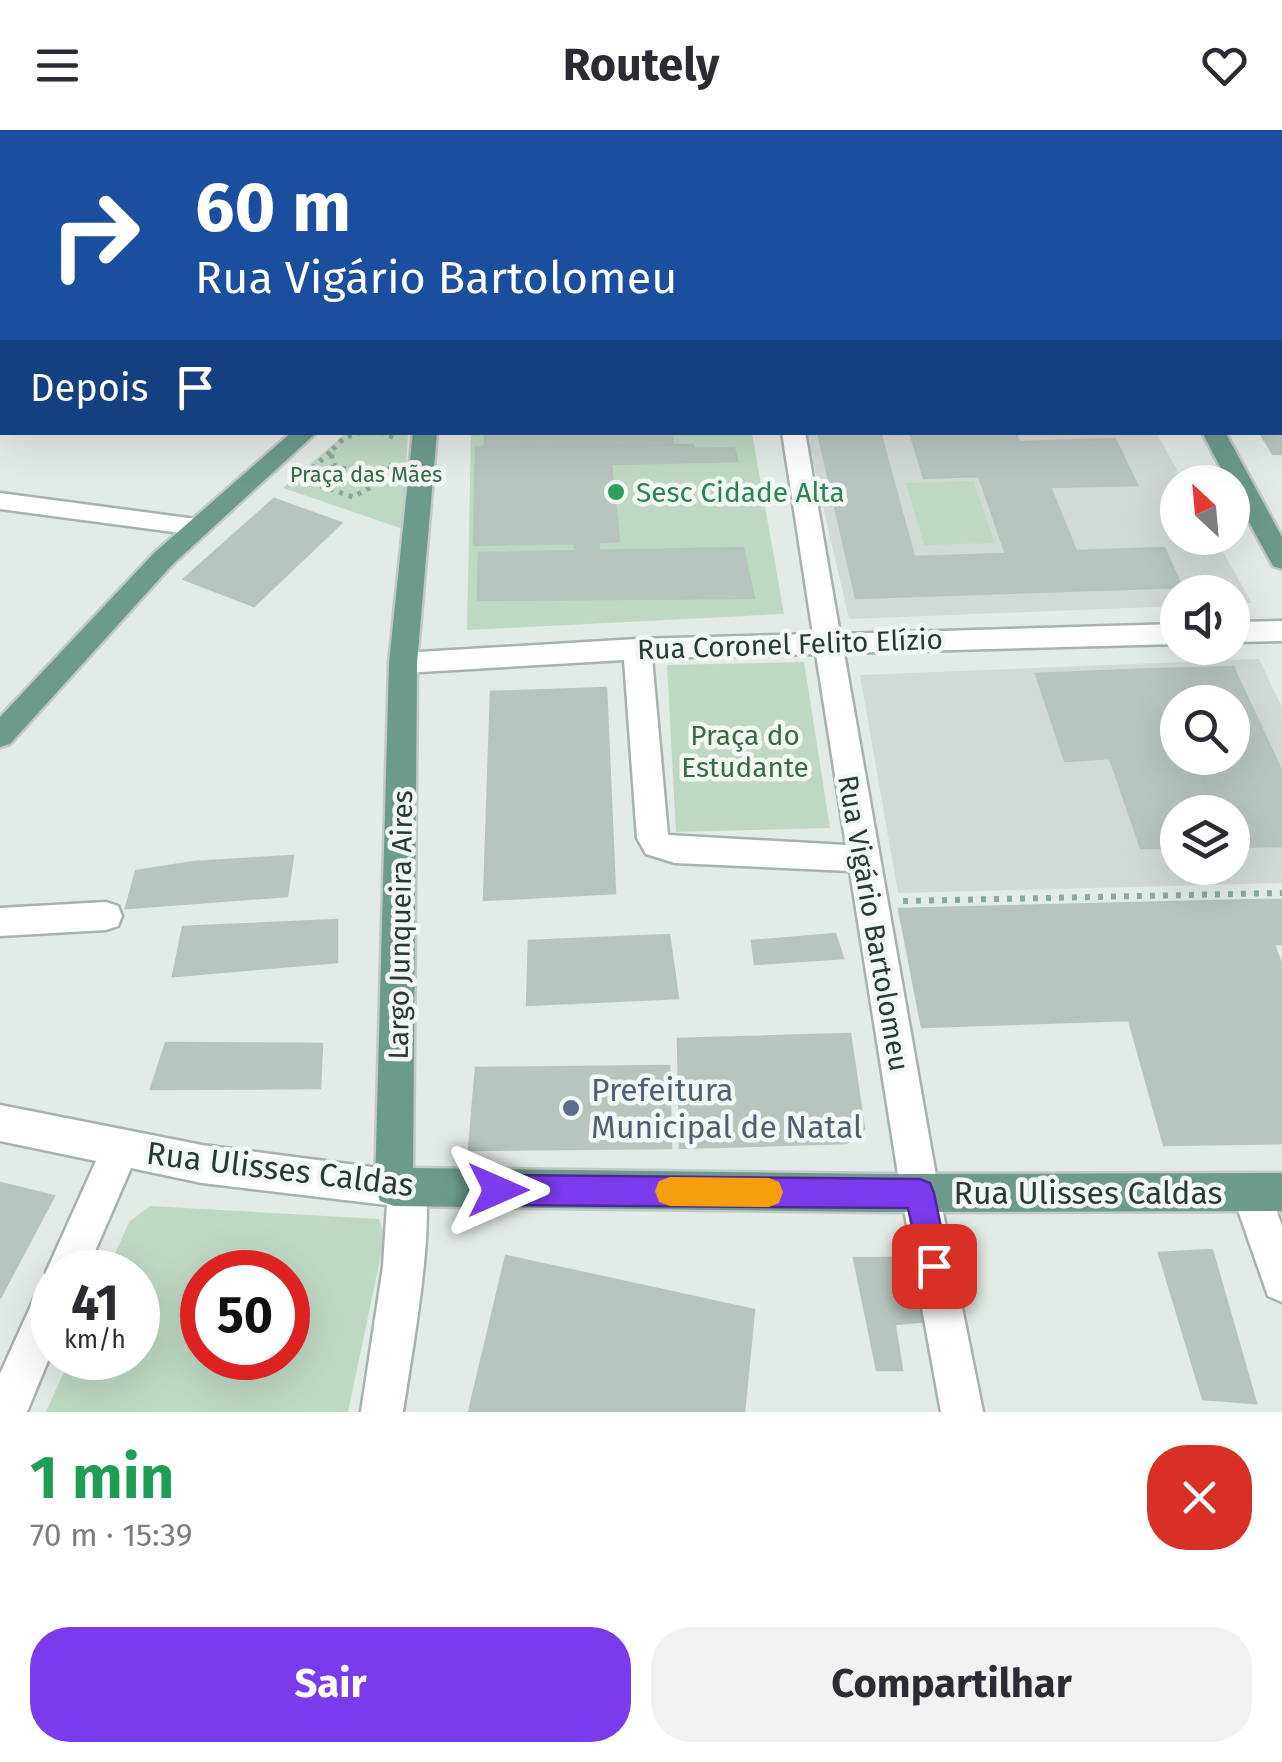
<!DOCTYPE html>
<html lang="pt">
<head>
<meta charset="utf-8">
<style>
	:root { --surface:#fff; --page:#f2f2f3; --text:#2b2b33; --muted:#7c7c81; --accent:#7c3aed }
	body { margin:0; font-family:"Fira Sans",sans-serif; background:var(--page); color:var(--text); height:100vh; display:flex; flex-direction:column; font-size:38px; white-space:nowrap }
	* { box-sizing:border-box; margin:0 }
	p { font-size:32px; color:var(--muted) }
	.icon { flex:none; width:55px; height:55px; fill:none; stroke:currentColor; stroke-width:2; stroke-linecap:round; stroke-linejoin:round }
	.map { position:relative; height:1282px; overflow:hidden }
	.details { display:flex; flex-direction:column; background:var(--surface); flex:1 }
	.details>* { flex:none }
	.guide { position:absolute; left:0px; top:0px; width:1282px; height:305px; box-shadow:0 10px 40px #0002; background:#1a4fa0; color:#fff; overflow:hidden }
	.needle { width:65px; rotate:334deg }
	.buttons { position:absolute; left:1160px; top:335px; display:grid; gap:20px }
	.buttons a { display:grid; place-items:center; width:90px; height:90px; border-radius:50%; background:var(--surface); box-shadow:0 10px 40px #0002; font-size:50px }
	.speed { position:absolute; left:30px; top:1120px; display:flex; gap:20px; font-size:50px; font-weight:700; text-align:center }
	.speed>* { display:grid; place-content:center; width:130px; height:130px; border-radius:50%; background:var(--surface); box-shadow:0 10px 40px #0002; line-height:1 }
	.speed small { font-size:25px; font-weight:400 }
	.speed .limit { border:15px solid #d22; background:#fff; color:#111 }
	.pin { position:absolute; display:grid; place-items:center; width:85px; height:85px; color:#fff; margin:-42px; border-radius:20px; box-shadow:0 5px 15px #0006 }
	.me { position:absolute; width:110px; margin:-55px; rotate:90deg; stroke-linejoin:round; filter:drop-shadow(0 0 8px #0008) }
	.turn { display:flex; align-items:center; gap:35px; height:210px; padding:0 30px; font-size:45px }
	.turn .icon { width:130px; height:130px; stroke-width:2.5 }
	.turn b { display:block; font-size:70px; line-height:85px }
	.then { display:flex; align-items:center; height:95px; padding:0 30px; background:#0003; gap:20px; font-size:38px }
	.round { display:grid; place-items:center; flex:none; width:105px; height:105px; border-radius:40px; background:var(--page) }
	.head { display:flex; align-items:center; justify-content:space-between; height:170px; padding:0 30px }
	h1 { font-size:60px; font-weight:700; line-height:75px; color:#1e9e55 }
	.cta { display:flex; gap:20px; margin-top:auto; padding:20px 30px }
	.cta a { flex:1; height:115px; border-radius:40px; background:var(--accent); color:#fff; font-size:40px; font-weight:700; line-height:115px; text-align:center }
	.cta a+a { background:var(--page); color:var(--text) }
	header { display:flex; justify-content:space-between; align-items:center; height:130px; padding:0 30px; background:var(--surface); font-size:45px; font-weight:700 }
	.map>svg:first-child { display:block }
</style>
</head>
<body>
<header><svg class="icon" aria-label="menu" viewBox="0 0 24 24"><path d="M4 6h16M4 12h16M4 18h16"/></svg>Routely<svg class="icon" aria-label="heart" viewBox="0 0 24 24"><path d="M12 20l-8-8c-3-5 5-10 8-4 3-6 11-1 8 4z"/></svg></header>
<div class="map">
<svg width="1282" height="1282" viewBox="0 0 1282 1282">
	<rect width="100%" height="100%" fill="#e3ebe6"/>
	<path fill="#d1dad5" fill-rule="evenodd" d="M806,303H1156L1184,352H1178V408H1215L1252,473L1233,474L1232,462H1178L1177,476L849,489Z
		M1259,529L1282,577V753L898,763L860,545ZM1178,572H1232V628H1178ZM1178,682H1232V738H1178Z"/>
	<path fill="#bed9c3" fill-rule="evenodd" d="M346,303H408L403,399L283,358Z
		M471,303H752L784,484L467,500Z
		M973,351L995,413L924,415L906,353Z
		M804,532L830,698L676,702L667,535Z
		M150,1076L379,1089L385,1106L348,1282H46L70,1228H138V1142H107L129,1092ZM202,1142H288V1228H202Z"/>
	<path fill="#b8c5bf" stroke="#b6c4bd" stroke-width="2.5" d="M282,0H391L279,2Z
		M565,0H678L677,2Z
		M485,302H672L673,315L485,317Z
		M818,302H880L914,427L1006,424L979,346L924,348L910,302H1015L1019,312L1115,309L1137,355L1050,357L1076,421L1164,418L1182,457L856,468Z
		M1262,306H1282V324H1273Z
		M693,315L695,319L734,318L737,331L611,334L619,411L598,412L599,421L576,422L574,413L474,415L476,317Z
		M274,369L341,393L254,476L184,449Z
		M743,418L754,468L478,470L479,423Z
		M1233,537L1282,642V716L1232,717V682H1216L1194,628H1232V572H1178V604H1155L1130,540Z
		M1130,540L1155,604H1178V628H1194L1216,682H1178V718H1141L1110,628L1065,631L1036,544Z
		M606,558L615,763L484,770L491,562Z
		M293,726L287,766L126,778L136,741L194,732Z
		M1257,770L1282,836V1013L1164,1015L1129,890L922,897L899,779Z
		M1257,770H1282V814H1273Z
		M337,790V832L173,846L183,797Z
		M835,804L843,828L755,834L752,811Z
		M669,805L678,868L527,875L529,811Z
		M850,904L864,999L846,1013L680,1018L678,909Z
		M166,913L322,914L320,958L151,959Z
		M669,936L671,1018L469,1020L476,938Z
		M0,1053L54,1066L0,1168Z
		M1212,1120L1256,1273L1203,1269L1159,1123Z
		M506,1126L754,1180L744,1282H469Z
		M925,1127L938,1190L896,1194L884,1128Z
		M854,1128H884L902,1240H877Z"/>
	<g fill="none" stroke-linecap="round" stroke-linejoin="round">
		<g stroke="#a6b2ac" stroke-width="5">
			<path id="minor" d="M798,0H816V2H799Z
				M1280,36H1282V46H1280Z
				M2,109V121L0,122V110Z
				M0,185H2V197H0Z
				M1280,255H1282V269H1280Z
				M782,302H805L840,504L1178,494V514L844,523L939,1063L983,1282H941L901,1063L850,741L675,733L646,724L637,708L624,530L403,543L393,540L389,533L393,526L403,523L637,509L813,504ZM816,524L846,715L668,705L652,528Z
				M0,363L196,389L209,397L196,405L0,379Z
				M1282,491V511L1232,512V492Z
				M106,772L118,776L122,786L118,796L106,800L0,806V778Z
				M0,975L202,1015L402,1041L408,1039L422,1044C438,1085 410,1232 403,1282H361L383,1136L387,1075L202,1053L131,1038L86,1142H52V1221L27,1282H0V1244L38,1160L51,1154L46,1142L96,1031L0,1011Z
				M1251,1044L1265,1049L1282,1096V1172L1268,1166L1232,1063L1237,1049Z"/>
		</g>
		<g stroke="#c2c8c6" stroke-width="5">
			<path id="major" d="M1042,0H1060L1061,2H1044Z
				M2,75V87L0,88V76Z
				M292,302H317L172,435L10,614L0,617V587L154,423Z
				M413,302H437L417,533L413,1038L878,1044L1282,1043V1081L878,1082L394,1076L380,1071L375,1057L389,533Z
				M1202,302H1225L1282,407V439L1273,436L1232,361V352H1228Z"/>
		</g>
		<path stroke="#87aa9c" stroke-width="5" stroke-dasharray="4 6" stroke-linecap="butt" d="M361,302L344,308L331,321L333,335L363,344L392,335
			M380,302L395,308
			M330,322L301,349L353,367L373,356L390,338"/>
		<path stroke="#87aa9c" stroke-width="6" stroke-dasharray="5 8" stroke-linecap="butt" d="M903,771L1282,763"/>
		<use href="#minor" fill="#fff" fill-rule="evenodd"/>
		<use href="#major" fill="#6c9b8b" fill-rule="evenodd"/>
		<path stroke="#5f756d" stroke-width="2.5" d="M72,2L77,0
			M93,2L98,0"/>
	</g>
	<path fill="#7c3aed" stroke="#51269a" stroke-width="2.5" d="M498,1045L920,1049L930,1053L934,1063L949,1136L944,1147L934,1151L923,1147L908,1078L498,1075L488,1070L484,1060L488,1050Z"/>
	<path fill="#f59e0b" d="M670,1047L769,1048L779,1052L783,1062L779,1073L769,1077L670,1076L659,1072L655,1061L659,1051Z"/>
	<circle fill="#2e9e5b" stroke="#f3f8f5" stroke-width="4" cx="616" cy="362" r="10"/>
	<circle fill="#5c6f8a" stroke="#f3f8f5" stroke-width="4" cx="571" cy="978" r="10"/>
	<g text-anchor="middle" stroke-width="9" stroke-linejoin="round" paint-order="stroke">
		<g font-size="22" fill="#346c44" stroke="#f3f8f5">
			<text x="366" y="352">Praça das Mães</text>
		</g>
		<g font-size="28" fill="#27864d" stroke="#f3f8f5" text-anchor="start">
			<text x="636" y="372">Sesc Cidade Alta</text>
		</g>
		<g font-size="28" fill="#253a32" stroke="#f3f8f5">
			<text transform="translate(790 514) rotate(-2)" y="10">Rua Coronel Felito Elízio</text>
			<text transform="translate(874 793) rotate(80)" y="10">Rua Vigário Bartolomeu</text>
			<text transform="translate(400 795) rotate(-89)" y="10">Largo Junqueira Aires</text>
		</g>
		<g font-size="28" fill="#346c44" stroke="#f3f8f5">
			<text x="745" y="615">Praça do<tspan x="745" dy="32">Estudante</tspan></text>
		</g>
		<g font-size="32" fill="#4e5e75" stroke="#f3f8f5" text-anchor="start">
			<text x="591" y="971">Prefeitura<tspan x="591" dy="37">Municipal de Natal</tspan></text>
		</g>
		<g font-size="32" fill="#253a32" stroke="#f3f8f5">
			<text transform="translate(280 1039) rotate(7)" y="11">Rua Ulisses Caldas</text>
			<text x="1088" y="1074">Rua Ulisses Caldas</text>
		</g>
	</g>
</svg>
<div class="buttons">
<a><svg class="needle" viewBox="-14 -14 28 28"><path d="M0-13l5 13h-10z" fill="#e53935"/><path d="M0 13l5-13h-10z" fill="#7c7c81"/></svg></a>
<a><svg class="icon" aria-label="sound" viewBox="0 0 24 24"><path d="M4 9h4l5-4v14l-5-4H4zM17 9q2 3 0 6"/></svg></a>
<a><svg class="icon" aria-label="search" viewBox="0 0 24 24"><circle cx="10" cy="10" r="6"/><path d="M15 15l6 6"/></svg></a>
<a><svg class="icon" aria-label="layers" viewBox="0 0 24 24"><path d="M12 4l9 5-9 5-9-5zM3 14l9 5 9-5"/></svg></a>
</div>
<div class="speed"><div>41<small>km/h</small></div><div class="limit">50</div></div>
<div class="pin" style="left:934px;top:1136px;background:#d93025"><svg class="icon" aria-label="arrive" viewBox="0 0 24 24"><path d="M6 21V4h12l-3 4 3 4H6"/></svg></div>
<svg class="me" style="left:498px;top:1060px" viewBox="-20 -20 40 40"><path d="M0-17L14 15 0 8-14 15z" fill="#7c3aed" stroke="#fff" stroke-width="4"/></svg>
<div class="guide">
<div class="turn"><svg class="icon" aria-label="right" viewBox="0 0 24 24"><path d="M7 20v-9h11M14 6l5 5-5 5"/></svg><div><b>60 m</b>Rua Vigário Bartolomeu</div></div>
<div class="then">Depois<svg class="icon" aria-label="arrive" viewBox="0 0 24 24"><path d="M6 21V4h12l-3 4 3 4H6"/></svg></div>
</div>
</div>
<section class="details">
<div class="head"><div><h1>1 min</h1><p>70 m · 15:39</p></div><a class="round" style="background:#d93025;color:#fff"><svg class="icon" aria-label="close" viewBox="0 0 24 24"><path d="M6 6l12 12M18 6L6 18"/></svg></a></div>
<div class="cta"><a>Sair</a><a>Compartilhar</a></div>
</section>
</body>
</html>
